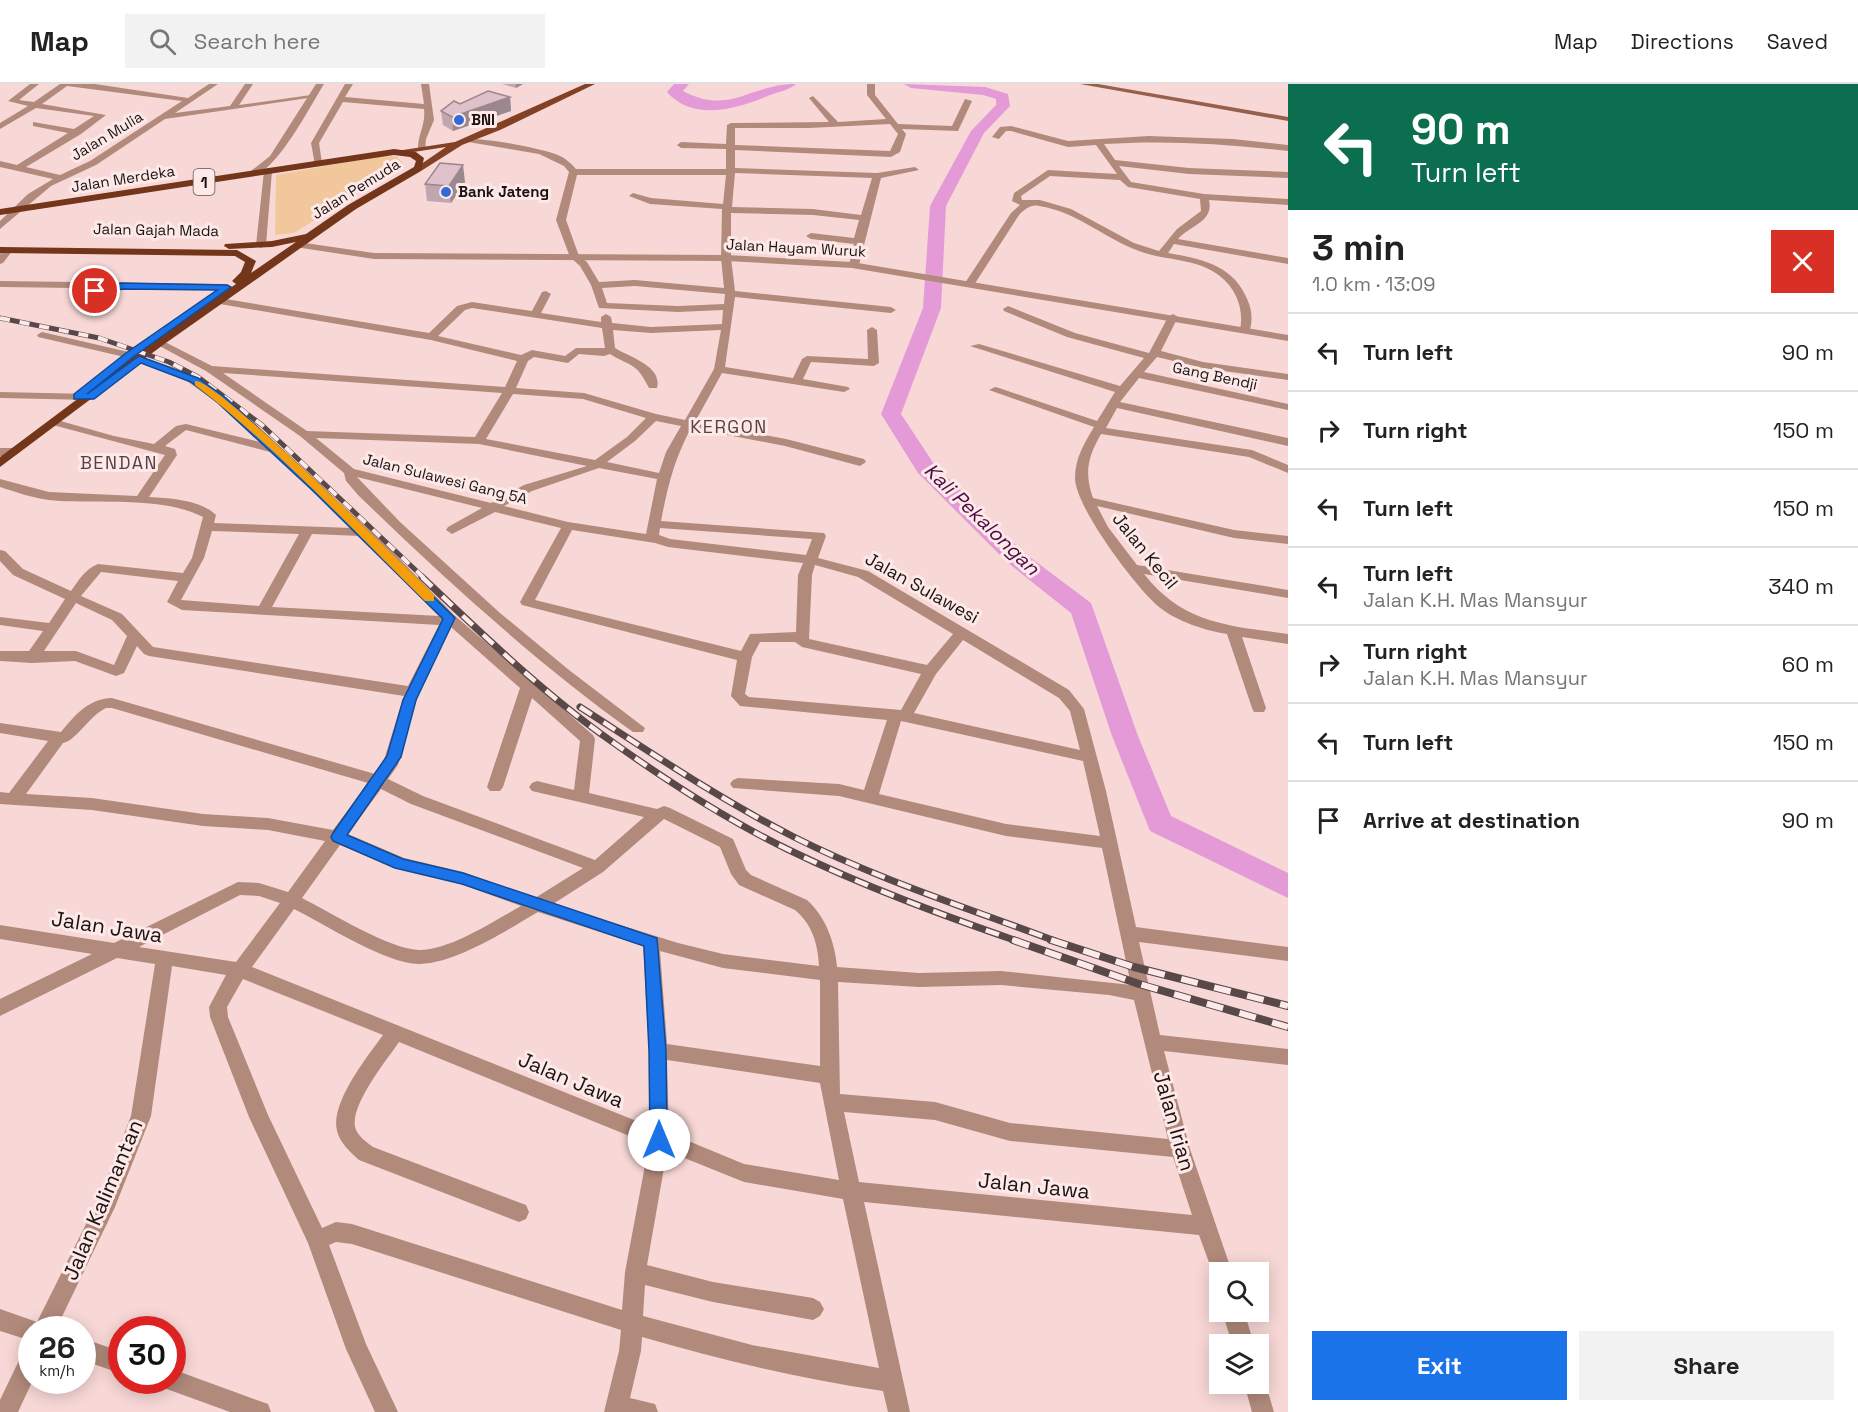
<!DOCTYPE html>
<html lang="en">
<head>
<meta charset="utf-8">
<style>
	:root { --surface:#fff; --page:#f2f2f2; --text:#222; --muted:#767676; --line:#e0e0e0; --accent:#1a73e8 }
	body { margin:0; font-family:"Space Grotesk",sans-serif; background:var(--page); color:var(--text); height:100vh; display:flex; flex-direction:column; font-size:22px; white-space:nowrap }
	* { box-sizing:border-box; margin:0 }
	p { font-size:20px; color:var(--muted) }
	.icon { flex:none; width:33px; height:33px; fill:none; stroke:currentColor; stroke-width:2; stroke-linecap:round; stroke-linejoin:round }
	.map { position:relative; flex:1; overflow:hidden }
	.panel { display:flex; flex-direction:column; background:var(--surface); width:570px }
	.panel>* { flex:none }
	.top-card { background:#0b6e4f; color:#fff; overflow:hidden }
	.controls { position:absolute; left:1209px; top:1178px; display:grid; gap:12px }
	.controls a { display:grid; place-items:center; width:60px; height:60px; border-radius:0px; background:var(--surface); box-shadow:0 3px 15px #0003; font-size:30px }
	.speed { position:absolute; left:18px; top:1232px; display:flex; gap:12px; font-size:30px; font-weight:700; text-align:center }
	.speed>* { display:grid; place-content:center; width:78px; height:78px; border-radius:50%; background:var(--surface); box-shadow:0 3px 15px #0003; line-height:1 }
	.speed small { font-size:15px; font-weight:400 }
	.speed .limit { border:9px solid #d22; background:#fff; color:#111 }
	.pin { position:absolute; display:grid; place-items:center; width:51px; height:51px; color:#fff; margin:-26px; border:3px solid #fff; border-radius:50%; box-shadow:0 2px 6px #0007 }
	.me { position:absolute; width:66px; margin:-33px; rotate:0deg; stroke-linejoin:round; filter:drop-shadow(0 0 4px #0008) }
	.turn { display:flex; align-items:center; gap:21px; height:126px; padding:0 24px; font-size:27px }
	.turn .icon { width:78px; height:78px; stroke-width:2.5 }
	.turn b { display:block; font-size:42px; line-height:51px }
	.round { display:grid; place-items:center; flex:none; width:63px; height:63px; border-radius:0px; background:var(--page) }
	.headline { display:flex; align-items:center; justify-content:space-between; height:102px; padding:0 24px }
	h1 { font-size:36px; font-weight:800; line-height:45px }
	.action { display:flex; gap:12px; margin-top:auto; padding:12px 24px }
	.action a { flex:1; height:69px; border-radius:0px; background:var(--accent); color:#fff; font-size:24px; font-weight:800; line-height:69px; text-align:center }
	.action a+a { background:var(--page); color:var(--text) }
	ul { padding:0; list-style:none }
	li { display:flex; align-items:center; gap:18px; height:78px; padding:0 24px; border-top:2px solid var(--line) }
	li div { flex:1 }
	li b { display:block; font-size:22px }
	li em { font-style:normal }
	header { display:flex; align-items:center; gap:36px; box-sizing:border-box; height:84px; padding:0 30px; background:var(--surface); border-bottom:2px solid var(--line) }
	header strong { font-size:28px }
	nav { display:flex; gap:33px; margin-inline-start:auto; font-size:21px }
	.search { width:420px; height:54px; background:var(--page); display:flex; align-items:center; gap:15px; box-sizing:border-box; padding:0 21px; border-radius:0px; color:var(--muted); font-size:22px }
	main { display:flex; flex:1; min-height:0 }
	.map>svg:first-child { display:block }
</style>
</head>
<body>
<header>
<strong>Map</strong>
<div class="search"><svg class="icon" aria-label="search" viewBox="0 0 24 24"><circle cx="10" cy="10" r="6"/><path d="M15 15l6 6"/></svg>Search here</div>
<nav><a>Map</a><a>Directions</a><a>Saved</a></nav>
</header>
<main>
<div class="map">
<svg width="1288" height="1328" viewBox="0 0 1288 1328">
	<rect width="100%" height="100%" fill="#f8d8d7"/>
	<path fill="#f3c79c" d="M396,72L404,80L294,149L275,151L276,91L375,73Z"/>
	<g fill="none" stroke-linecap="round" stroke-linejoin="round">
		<path fill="#e39ad7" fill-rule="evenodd" d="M674,0H689L683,7C730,32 749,0 796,0C790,6 778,8 770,11C739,24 694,39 667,8Z
			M904,0L985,3L1008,10L1010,22L984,49L946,122L941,224L901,330L934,380L1023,468L1091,519L1138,652L1171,732L1288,789V814L1150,747L1112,652L1071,529L1007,478L918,389L881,330L923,224L930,122L971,47L996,21V15L983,11L911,4Z"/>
		<path fill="#b18a7b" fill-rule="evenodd" d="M30,0H39L19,16L34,18L60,0H95L188,14L209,0H218L175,29L230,22L245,0H253L239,21L311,11L315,13L165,35L96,81L51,102L0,145V137L28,110L53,95L0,83V77L17,81L68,49L33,42V38L74,45L94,32L36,24L0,45V39L28,22L8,17ZM67,2L182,17L90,77L60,91L26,83L81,50L106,31L42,20Z
			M345,0H353L345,13L424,20L421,0H429L434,36L426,55L425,66L418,64C418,50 426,40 424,25L343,18L319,59L322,79L315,81L311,59Z
			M867,0H875V11L898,40L952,42L965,15L972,17L958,47L902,45L906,50L900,68L891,73L735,66V84L877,89L915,83L919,86L881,94L859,181L854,184L849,181L854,160L811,155L806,152L811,149L854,154L859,136L813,131L731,129V174L735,207L891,223L896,226L891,229L735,213L725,283L793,294L802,275L807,272L868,275L867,246L872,243L877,246L879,279L874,282L811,278L803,295L848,303L850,305L844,308L722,289L695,338L786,355L864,375L866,378L860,382L785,362L691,344C674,376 668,401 661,437L824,449L826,452L818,474L868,487L1069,606L1084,625L1106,707L1136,843L1288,863V877L1139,858L1160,951L1288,965V981L1164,967L1190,1065L1232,1188H1220V1197L1215,1195L1199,1151L864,1118L910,1328H888L883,1307C801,1295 721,1276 642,1253L641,1267L630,1314L655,1320L658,1328H604L619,1267L621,1246L352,1160L336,1158L329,1161L366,1260L398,1328H375L346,1265L308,1159L249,1033L210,933L209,923L226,891L172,882L151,1032L115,1123L56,1245H32V1257L0,1247V1225L37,1238L100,1112L131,1032L155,880L117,874L0,932V915L92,870L0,855V841L114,859L238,798L259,799L288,808L325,757L268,746L203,742L92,726L0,720V708L9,709L48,657L0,649V639L61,648C75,631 88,615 112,614L375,690L383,679L404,612L149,572L144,570L137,562L124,589L116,592L75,577L32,579L0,577V567H29L43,547L0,541V533L49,539L65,515L13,491L0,477V466L5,467L23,485L71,507C78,497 86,484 98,480L183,489L192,474L203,433C159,411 98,421 49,416C32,414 16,408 0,403V395L49,408L137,412L165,371L53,341V337L57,336L114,352L154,360L176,342L186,340L260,358L218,319L181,293L135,277V273H143L189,289L226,315L389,464L454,531L593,651L595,655L589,709L657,725L664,722L670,724L733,755L746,786L751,791L807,816C826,833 835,859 837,883L919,889L1001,887L1131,901L1102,764L1006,752L839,712L733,704L730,700L733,696L738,694L839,700L864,706L887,636L740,622L731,612L737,576L522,521L520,518L561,444L495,428L452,450L446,446L448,443L482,424L357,393L400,438L500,529L569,586L645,644L643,648H633C534,577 445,495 358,411L346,397L344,389L300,352L206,287L154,259L163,257L212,282L505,303L517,277L431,256L220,220L215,217L220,214L429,249L457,222L472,218L532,227L542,208L546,207L551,210L541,229L601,238V233L606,230L611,233L612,239L651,243L722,240L723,226L678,228L599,224L591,201L580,182L570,173L556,136L569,88L564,82L539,70L462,57C473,50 543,65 558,71C565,74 571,79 576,85H726V65L681,64L677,61L681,58L726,60L727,41L731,39L829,38L809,14L813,12L838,38L886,35L867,11ZM890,40L898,50L890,67L735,61V44H809ZM735,89L872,94L861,131L813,125L732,123ZM577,91H726L723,120L651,114L633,109L629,112L650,120L722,125L721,174L724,204L635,196L599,198L587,178L579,172L566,136ZM635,202L725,210L724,220L678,222L607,219L602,204ZM472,224L602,244L605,264H576L565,272L532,266L521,271L438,252L465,226ZM613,246L651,249L721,246L714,285L685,336L656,330L584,309L516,304L528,277L534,273L568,279L579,270L604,272L610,270C633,284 636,278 649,304H657C663,282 629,273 615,264ZM223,289L502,309L475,353L307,347ZM513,310L583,315L646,334L627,353L595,376L486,355ZM656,337L681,342L666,368L659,389L607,378L635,357ZM186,346L270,368L352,444L214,439L216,431C201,416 170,414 149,413L177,371L175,365L165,362ZM316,354L479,360L587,382L524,401L491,419L354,385ZM599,384L657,395L646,450L568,438L504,422L532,407ZM660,444L812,455L806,471L670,455L659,451ZM572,446L655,459L668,463L803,479L798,491L796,548L750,550L741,567L535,516ZM212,447L299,450L259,522L181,516L204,474ZM312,450L360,452L439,532L272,523ZM815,481L858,493L953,550L927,581L809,555L812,491ZM101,488L178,497L167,518L182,526L439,541L408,602L153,563L122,530L81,512ZM76,519L112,536L127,552L114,581L76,567H44ZM451,543L520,604L487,703L490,707H500L503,703L532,614L580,657L574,706L537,697L532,699L529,703L532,707L644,733L595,776L423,712L388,695L398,681L419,608ZM963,556L1059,614L1070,627L1080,666L914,629L936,590ZM760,558H795L802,563L921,590L901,626L749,613L745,610L752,573ZM106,624H112L368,699L333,746L268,734L203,730L92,714L26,710L63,659C76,657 89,632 106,624ZM901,637L1083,677L1100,752L1006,740L879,710ZM381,705L411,720L583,784L535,814L463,788L404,774L348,750ZM664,735L720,763L731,790L739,801L795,826C812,840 818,860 819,882L723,870L678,859L553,820L603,788ZM340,761L395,784L461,800L521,822C494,837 450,866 420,866C390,866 330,828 302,814ZM240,811L259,812L280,819L236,878L139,863ZM294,825C324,840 388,881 420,880C457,879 507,846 538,828L643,862L649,967V1042L252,883ZM660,867L723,884L820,896V982L667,960ZM243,895L383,951C367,973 330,1019 337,1047C340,1059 350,1068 359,1076L519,1138L526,1135L529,1128L526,1121L373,1063C368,1059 359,1053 356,1046C347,1024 387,976 399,958L649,1060L625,1188L622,1226L352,1140L336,1138L322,1144L268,1031L228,933L227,923ZM838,898L919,903L1001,901L1109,911L1134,916L1168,1055L1010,1039L935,1018L840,1010ZM667,976L820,999L839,1096L744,1080L669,1049ZM844,1028L935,1036L1010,1057L1173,1073L1192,1131L859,1098ZM667,1067L744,1098L843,1115L879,1284L752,1261L643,1232L645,1201L713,1218L813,1236L820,1232L824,1225L820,1218L813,1214L713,1198L647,1181Z
			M1011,42L1068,57L1149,52L1233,55L1288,61V67C1227,60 1166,56 1104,60L1115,76L1189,84L1288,88V94L1189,90L1119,82L1131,98L1204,110L1288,115V121L1209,116C1214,138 1190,141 1178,155L1288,174V180L1174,160L1168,169C1202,175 1234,181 1248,217C1252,227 1253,238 1249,248L1240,246C1244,226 1237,206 1221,193C1199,174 1165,177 1139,167C1105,155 1076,127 1039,122C1031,120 1025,125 1019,131L974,201H966L965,199L1011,129L1020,121L1012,117L1014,109L1048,86L1117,90L1096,61L1068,63L1011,47H1006L999,55L992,53L1000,43ZM1050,92L1120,96L1128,103L1200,115L1201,127L1177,145L1159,167L1134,159L1071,125L1040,116H1022L1021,112Z
			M268,84L272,87L266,161L261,164L256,161L264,87Z
			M5,164L13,166L3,179L0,180V170Z
			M0,197L227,200L232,203L227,206L0,203Z
			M1008,222L1075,249L1149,269L1168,233L1173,230L1178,233L1161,267L1203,278L1288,290V296L1203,284L1157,273L1144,288L1288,320V326L1139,294L1120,318L1288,354V362L1117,324L1106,344L1252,366L1288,381V389L1249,373L1101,350C1088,373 1084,388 1093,414L1234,446L1288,452V460L1234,454L1097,422L1108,443L1137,481L1288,506V514L1144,490C1183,540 1230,542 1288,550V560L1242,553L1266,624L1264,628H1254L1252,624L1227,550C1206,547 1176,537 1159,523C1137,505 1075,423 1075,394C1075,374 1084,360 1094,343L989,306L995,303L999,304L1097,337L1115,308L970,262L979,260L1120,302L1144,274L1067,253L1004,227L1003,225Z
			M42,248L133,269L134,271L129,274L38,253L37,251Z
			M0,364H14L20,368L14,372H0Z
			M1222,1227H1244L1254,1260H1232Z
			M82,1254L122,1268V1290L82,1276Z
			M32,1263L33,1296L18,1328H0V1316L24,1266Z
			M172,1285L268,1320L271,1328H230L164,1304L161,1296H172Z
			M1258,1289L1263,1291L1274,1328H1252L1244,1299H1258Z"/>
		<path fill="#b18a7b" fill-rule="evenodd" d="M316,0H324C312,19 274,93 251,91V87L270,72Z
			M298,158L374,169L726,171L852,178L1288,251V257L852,184L726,177L374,175L295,163L293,161Z
			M0,308L91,310L97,313L91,316L0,314Z"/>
		<path fill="#97604a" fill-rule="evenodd" d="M1080,0H1098L1288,33V37Z"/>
		<path fill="#824125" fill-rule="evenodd" d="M585,0H595L500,46L462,61L421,87L414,85L446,63L394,71L390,68L455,58Z"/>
		<path fill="#74361b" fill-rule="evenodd" d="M394,65L416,68L424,74L421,87L356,125L163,261L0,383V373L155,257L236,200L232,197L241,188L245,178L235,172L0,169V163L237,166L256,177L251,189L296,158L272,163L229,165L224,162L225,160L272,157L306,150L348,121L414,83L416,77L410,73L394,71L0,131V125Z"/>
		<g stroke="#594848" stroke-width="5">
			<path id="rail-far2" d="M0,234L99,254L169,278L198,293L262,341L424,494"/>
		</g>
		<g stroke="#594848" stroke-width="7">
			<path id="rail-far1" d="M422,493C482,550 543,609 611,657C667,697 727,736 789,766C863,802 939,830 1017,857
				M580,623C650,668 719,715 794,753C877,795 968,824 1055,857"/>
		</g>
		<g stroke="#594848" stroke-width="8">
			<path id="rail" d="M1013,856L1139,900L1288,943
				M1051,856L1134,883L1288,922"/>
		</g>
		<use href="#rail-far2" stroke="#fce9e8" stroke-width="4" stroke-dasharray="10" stroke-linecap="butt"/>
		<use href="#rail-far1" stroke="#fce9e8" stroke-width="4.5" stroke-dasharray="14" stroke-linecap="butt"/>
		<use href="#rail" stroke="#fce9e8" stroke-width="6" stroke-dasharray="17" stroke-linecap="butt"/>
	</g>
	<path fill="#bfa6af" d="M502,0H523L516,4Z
		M510,13L511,27L453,47L443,41L441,27L460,20Z
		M465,98L451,119L427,117L425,100Z"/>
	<path fill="#9b878e" d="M516,0H523L516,4Z
		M510,13L511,27L453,47L452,33Z
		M463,81L465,98L451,119L449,102Z"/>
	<path fill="#dec1cb" stroke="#9b878e" stroke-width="1.5" d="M488,7L510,13L452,33L441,27L454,17L460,20Z
		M440,79L463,81L449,102L425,100Z"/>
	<path fill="#1a73e8" stroke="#114b97" stroke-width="1.5" d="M121,199L227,201L231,203L133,273L87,310L139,272L198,294L226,314L318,399L455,534L416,616L401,673L347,751L403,775L463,789L657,854L666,967L667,1056L665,1061L659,1064L652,1061L650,1056L649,967L644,862L462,800L395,784L333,757L331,753L333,749L387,672L403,616L443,535L310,404L218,319L191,298L141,279L94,315H74V310L126,269L217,206L123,205L95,210L90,207Z"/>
	<path fill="#f59e0b" d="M195,297C216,294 406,484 434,511V517H425C351,444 278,365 195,301Z"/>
	<g fill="#3468d7" stroke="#fce9e8" stroke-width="2">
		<circle cx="459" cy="36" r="6"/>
		<circle cx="446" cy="108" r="6"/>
	</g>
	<g text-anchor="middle" stroke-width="6" stroke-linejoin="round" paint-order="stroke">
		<g font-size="15" font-weight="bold" fill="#1c1212" stroke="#fce9e8" text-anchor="start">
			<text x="471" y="41">BNI</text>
			<text x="458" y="113">Bank Jateng</text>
		</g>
		<g font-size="15" fill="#1c1212" stroke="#fce9e8">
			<text transform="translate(107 52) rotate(-31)" y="5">Jalan Mulia</text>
			<text transform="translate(123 95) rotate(-9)" y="5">Jalan Merdeka</text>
			<text transform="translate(356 105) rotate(-32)" y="5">Jalan Pemuda</text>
			<text transform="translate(156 146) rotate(1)" y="5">Jalan Gajah Mada</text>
			<text transform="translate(796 164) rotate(3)" y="5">Jalan Hayam Wuruk</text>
			<text transform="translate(1215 292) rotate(12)" y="5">Gang Bendji</text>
			<text transform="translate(445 395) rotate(14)" y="5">Jalan Sulawesi Gang 5A</text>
		</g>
		<rect fill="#fce9e8" stroke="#5f5252" stroke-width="1.5" x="193.5" y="85" width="21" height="26" rx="4.5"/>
		<g font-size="16" font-weight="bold" fill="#1c1212">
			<text x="204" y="104">1</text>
		</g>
		<g font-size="18" letter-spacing="1.5" fill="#594040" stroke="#fce9e8">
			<text x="729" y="349">KERGON</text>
			<text x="119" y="385">BENDAN</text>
		</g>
		<g font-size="18" fill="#1c1212" stroke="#fce9e8">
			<text transform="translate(1145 467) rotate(51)" y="6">Jalan Kecil</text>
			<text transform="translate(922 504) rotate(29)" y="6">Jalan Sulawesi</text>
		</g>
		<g font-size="20" font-style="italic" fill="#4b0a44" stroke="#fce9e8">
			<text transform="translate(982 435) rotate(44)" y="7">Kali Pekalongan</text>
		</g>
		<g font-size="21" fill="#1c1212" stroke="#fce9e8">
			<text transform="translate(107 843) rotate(9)" y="7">Jalan Jawa</text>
			<text transform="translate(571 996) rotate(23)" y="7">Jalan Jawa</text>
			<text transform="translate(1174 1037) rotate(74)" y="7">Jalan Irian</text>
			<text transform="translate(1034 1102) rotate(6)" y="7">Jalan Jawa</text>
			<text transform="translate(103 1116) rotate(-67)" y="7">Jalan Kalimantan</text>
		</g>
	</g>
</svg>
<div class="controls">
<a><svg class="icon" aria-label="search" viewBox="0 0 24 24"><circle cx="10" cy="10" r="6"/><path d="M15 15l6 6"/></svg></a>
<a><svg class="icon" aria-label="layers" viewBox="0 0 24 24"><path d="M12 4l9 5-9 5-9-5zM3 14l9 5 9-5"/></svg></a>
</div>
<div class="speed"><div>26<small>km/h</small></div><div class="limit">30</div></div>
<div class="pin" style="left:95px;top:207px;background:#d93025"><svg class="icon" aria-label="arrive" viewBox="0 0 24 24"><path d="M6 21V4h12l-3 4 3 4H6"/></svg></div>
<svg class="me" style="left:659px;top:1056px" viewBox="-20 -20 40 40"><circle r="19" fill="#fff"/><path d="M0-13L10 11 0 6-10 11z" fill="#1a73e8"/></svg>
</div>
<section class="panel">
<div class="top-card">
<div class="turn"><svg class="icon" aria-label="left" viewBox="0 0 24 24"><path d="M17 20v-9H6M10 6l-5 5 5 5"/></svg><div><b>90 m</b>Turn left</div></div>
</div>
<div class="headline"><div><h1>3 min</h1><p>1.0 km · 13:09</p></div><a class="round" style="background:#d93025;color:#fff"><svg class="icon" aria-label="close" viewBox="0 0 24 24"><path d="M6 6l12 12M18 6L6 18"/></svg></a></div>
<ul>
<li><svg class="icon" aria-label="left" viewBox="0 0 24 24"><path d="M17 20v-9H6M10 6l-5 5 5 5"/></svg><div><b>Turn left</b></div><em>90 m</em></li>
<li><svg class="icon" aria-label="right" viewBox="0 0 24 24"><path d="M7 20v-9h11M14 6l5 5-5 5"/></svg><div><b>Turn right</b></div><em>150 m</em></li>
<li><svg class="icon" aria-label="left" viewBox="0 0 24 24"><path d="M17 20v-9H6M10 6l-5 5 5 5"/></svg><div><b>Turn left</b></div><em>150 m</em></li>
<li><svg class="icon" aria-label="left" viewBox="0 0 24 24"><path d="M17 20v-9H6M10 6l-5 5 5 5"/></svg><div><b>Turn left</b><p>Jalan K.H. Mas Mansyur</p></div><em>340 m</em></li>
<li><svg class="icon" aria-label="right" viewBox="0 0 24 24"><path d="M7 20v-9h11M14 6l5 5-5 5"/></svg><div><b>Turn right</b><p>Jalan K.H. Mas Mansyur</p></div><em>60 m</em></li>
<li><svg class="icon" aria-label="left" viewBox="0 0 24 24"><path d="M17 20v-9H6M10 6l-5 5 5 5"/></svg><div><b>Turn left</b></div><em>150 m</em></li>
<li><svg class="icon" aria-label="arrive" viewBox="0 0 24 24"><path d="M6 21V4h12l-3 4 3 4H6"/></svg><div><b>Arrive at destination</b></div><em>90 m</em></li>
</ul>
<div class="action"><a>Exit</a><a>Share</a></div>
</section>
</main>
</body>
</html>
